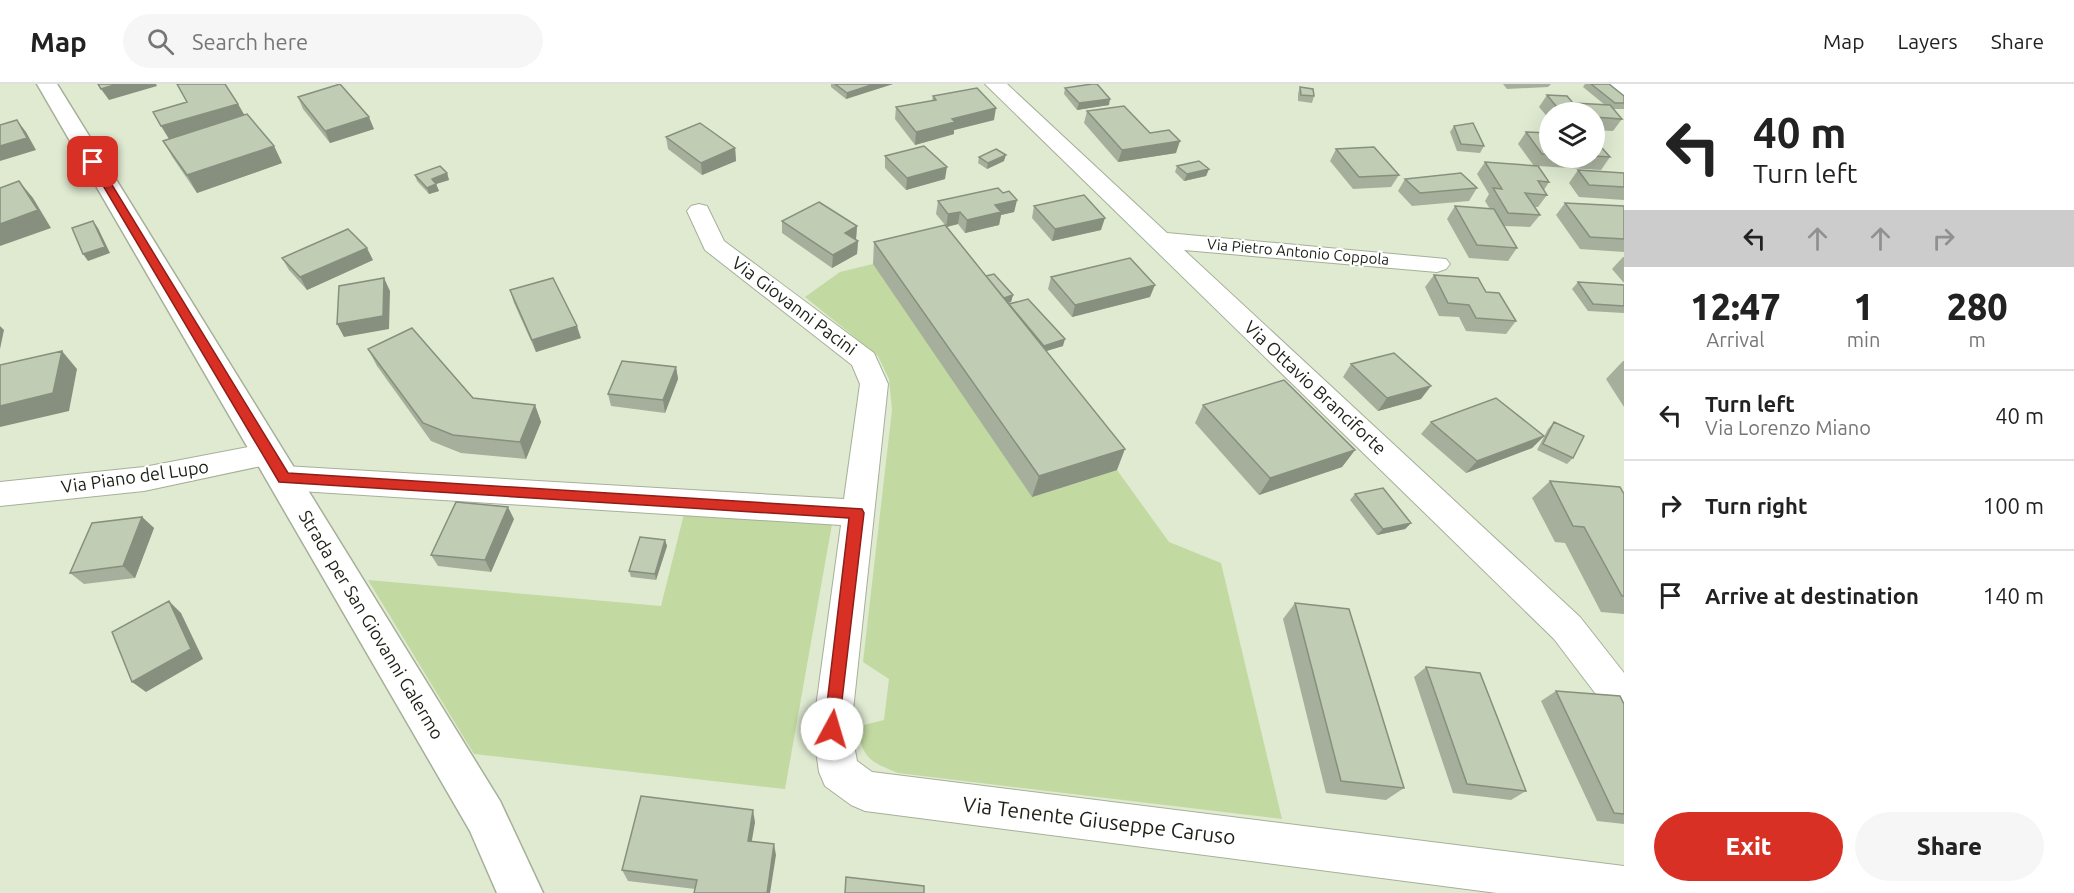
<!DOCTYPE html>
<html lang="en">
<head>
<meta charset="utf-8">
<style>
	:root { --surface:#fff; --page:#f6f6f6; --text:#222; --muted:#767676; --line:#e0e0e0; --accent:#d93025 }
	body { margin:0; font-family:Ubuntu,sans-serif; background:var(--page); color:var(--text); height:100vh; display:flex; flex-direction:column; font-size:22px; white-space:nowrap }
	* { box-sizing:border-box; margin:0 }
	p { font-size:20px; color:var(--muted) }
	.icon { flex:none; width:33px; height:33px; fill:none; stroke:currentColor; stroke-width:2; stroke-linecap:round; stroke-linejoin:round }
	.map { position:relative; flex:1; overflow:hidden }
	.side { display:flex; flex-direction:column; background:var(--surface); width:450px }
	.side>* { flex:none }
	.guide { background:#fff; color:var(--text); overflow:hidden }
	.buttons { position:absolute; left:1539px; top:18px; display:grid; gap:12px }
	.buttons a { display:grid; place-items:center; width:66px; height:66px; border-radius:50%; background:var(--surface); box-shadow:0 6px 24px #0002; font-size:30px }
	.pin { position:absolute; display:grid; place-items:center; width:51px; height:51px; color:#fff; margin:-26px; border-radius:12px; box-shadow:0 3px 9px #0006 }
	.me { position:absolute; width:66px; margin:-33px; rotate:6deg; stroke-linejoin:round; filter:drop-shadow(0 0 4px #0008) }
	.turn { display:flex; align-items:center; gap:21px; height:126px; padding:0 30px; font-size:27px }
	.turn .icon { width:78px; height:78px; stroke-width:2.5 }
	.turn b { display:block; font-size:42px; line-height:51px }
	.lanes { display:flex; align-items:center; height:57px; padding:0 30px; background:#0003; justify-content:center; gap:30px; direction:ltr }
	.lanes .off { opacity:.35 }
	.eta { display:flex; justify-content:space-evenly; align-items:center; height:102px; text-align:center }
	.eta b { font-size:36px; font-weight:800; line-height:42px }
	.cta { display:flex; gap:12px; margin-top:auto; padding:12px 30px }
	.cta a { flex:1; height:69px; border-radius:36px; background:var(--accent); color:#fff; font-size:24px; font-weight:800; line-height:69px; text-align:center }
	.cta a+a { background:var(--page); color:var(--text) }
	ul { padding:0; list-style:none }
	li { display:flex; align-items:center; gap:18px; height:90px; padding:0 30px; border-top:2px solid var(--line) }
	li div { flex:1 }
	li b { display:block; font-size:22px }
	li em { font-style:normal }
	header { display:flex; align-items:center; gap:36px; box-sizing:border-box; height:84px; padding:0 30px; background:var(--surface); border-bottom:2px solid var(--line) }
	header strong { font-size:28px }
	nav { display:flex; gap:33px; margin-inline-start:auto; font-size:21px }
	.search { width:420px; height:54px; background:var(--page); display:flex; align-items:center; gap:15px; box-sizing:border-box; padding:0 21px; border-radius:33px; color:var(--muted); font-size:22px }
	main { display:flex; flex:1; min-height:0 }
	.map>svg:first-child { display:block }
</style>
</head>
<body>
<header>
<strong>Map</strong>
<div class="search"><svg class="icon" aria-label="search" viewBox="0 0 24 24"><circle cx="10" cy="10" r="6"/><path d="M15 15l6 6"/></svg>Search here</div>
<nav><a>Map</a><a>Layers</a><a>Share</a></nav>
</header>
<main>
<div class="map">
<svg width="1624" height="809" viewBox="0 0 1624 809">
	<rect width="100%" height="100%" fill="#dfead1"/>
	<path fill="#c2d9a1" d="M873,180L1117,386L1169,458L1221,479L1282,735L898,689C869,677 864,675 856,643L884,636L889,595L863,578L892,326L889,295L878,272L805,213L840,188Z
		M684,430L832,440L785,705L474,670L368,496L661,522Z"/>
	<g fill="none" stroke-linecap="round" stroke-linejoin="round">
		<g stroke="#a6b099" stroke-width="2">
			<path id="street" d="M985,0H1007L1167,149L1446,175L1450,180L1446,185L1437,188L1184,166L1580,533L1624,589V636L1611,630L1554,555Z
				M1604,0H1624V15L1617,13Z
				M699,120L707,122L724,157L874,269L888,300L851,645L857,677L872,688L1624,782V809H1497L865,727L851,721L825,702L819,688L813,645L841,441L284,406L273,402L268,394L273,386L284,382L844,415L860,300L852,281L705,166L687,127L691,122Z
				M269,359L280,362L284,370L280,378L144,407L0,422V398L144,383Z"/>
		</g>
		<g stroke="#a6b099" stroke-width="3">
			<path id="secondary" d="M37,0H57L500,717L543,809H497L470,747Z"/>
		</g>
		<use href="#street" fill="#fff" fill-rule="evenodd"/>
		<use href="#secondary" fill="#fff" fill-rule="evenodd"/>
	</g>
	<path fill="#a6af9b" d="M831,0H893L846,15L831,3Z
		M1503,0H1551L1548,3L1507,5Z
		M1585,0H1609L1624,12V25H1614L1622,35L1613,47L1594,46V28H1550V36L1539,23L1547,11L1573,19L1605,21L1583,3Z
		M1300,3L1314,12L1312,19L1298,17V10Z
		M1065,4L1109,21L1077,26L1064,10Z
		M933,12L994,36L954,46V50L915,61L895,35L896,23L932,17Z
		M298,13L374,45L330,59L303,25Z
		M238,20L244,31L274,62L282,79L197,109L173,74L163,57L198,46L169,55Z
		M1087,27L1150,49L1176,69L1118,78L1084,39Z
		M1454,42L1484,62L1480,69L1457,67L1450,48Z
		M1526,48L1550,49V74H1594V55L1610,73L1601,86L1538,82L1549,98L1544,106L1547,111L1538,123H1534L1540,131L1530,143L1504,142L1517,164L1508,177L1469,174L1447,135L1455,122L1490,125L1485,117L1489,110L1477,90L1485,78L1534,82L1518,60Z
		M666,53L735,64L736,77L702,91L668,65Z
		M1336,65L1399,91L1391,103L1353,105L1330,77Z
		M885,72L945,95L906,106L885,84Z
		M979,73L1004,77L987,85L978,79Z
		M1177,82L1209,85L1206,92L1184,97L1175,88Z
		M1578,86L1624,89V116L1579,113L1569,99Z
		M447,89L449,96L436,100L439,107L429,110L417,97L415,91Z
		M1405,95L1477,104L1469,117L1412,122L1398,107Z
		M1003,109L1017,116L1014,128L1001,131L999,141L965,149L958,140L947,143L986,192L1013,211L1011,218L1008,219L1063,262L1046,267L1117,386L1032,413L873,180L874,158L945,141L936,130L938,117Z
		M1565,119L1624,122V168L1580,165L1556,131Z
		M1034,122L1101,146L1052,157L1032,134Z
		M782,137L857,142L856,155L855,156L858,157L857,170L832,184L782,149Z
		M1623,173H1624V199L1612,185Z
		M282,174L373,176L307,206L289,186Z
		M1434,191L1486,208L1516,237L1506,250L1466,247L1459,233L1439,232L1425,203Z
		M1051,193L1150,213L1072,233L1048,205Z
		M1578,198L1624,201V229L1588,227L1572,205Z
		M510,206L581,254L536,268L514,219Z
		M368,265L473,314L535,321L541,338L526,375L461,369L431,357L377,282Z
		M1623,277H1624V323L1606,295Z
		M1351,280L1421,315L1378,327L1343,293Z
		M676,283L678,295L665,329L611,322L608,310Z
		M1203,321L1355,366L1342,383L1259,411L1195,339Z
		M1431,338L1544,352L1532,364L1466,389L1421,350Z
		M1554,338L1573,374L1567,380L1537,366L1548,345Z
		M1550,397L1624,410V530L1601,528L1565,459L1555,458L1532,414Z
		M1355,410L1411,439L1405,445L1377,451L1350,416Z
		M142,433L154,444L135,494L84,500L70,489Z
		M514,435L491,488L438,482L431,471Z
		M665,456L667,462L656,496L631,493L629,487Z
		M1295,519L1404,704L1386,716L1326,709L1283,535Z
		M1426,583L1526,707L1511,716L1453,709L1414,593Z
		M1556,607L1624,620V740L1597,737L1541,617Z
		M755,738L751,757L776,771L695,805L628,797L622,786Z"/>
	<path fill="#878f7e" d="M117,0H156L157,2L109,16L101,5Z
		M875,0H893L874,6Z
		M875,0L874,6L846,15L847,9Z
		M1110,15L1109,21L1077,26L1079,19Z
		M238,20L245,32L169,55L161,42Z
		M996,24L994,36L954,46V50L915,61L916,48L952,35Z
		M369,33L374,45L330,59L325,47Z
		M17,36L26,48L36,66L0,77V62Z
		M1180,57L1176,69L1118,78L1122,66Z
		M274,62L282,79L197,109L187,91Z
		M735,64L736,77L702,91L701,79Z
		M1006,71L1004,77L987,85L988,79Z
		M947,83L945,95L906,106L907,94Z
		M1209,85L1206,92L1184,97L1187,90Z
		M447,89L449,96L436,100L439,107L429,110L427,104L432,95Z
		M19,97L33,114L51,144L0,162V140Z
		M1017,116L1014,128L1001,131L999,141L965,149L967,136L995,121Z
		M960,128L958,140L946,143L948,130Z
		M1105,134L1101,146L1052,157L1055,145Z
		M93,137L98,144L110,169L88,177L83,170Z
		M857,142L856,155L845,161V149Z
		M858,157L857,170L832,184L833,171Z
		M367,164L373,176L307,206L300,193Z
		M384,194L390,207L389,245L344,253L337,240Z
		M1155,201L1150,213L1072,233L1075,221Z
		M1013,211L1011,218L994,222L996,216Z
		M0,242L4,246L0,265Z
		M577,242L581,254L536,268L532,256Z
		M1065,255L1063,262L1043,268L1044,262Z
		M62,267L77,285L69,327L0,343V322Z
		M676,283L678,295L665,329L663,316Z
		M1431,302L1421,315L1378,327L1387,314Z
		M535,321L541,338L526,375L520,358Z
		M1544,352L1532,364L1466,389L1477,377Z
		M1125,365L1117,386L1032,413L1039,392Z
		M1355,366L1342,383L1259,411L1270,394Z
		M508,423L514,435L491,488L485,476Z
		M142,433L154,444L135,494L123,482Z
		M1411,439L1405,445L1377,451L1383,445Z
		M665,456L667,462L656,496L655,490Z
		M169,517L181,529L203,575L146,608L132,598Z
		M753,726L755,738L750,768L748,757Z
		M774,760L776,771L770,809H767Z"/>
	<path fill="#c1ccb4" stroke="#878f7e" stroke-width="1.5" d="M98,0H117L101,5Z
		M177,0H225L238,20L161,42L153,28L187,18Z
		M340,0L369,33L325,47L298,13Z
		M835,0H874L847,9Z
		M1092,0H1097L1110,15L1079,19L1065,4Z
		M1591,0H1609L1624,12V19H1615Z
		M1300,3L1313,5L1314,12L1301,11Z
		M977,4L996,24L952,35L955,38L916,48L896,23L936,16L933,12Z
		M1547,11L1567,12L1573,19L1610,21L1622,35L1594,33V28H1561Z
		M1124,22L1150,49L1169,46L1180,57L1122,66L1087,27Z
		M247,30L274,62L187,91L163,57Z
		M17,36L27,54L0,62V41Z
		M700,39L735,64L701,79L666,53Z
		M1473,39L1484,62L1461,60L1454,42Z
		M1526,48L1550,49V70H1542Z
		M1594,55L1610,73L1594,72Z
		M924,62L947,83L907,94L885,72Z
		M1374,63L1399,91L1359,93L1336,65Z
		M996,65L1006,71L988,79L979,73Z
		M1199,77L1209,85L1187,90L1177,82Z
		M1485,78L1538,82L1549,98L1538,97L1547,111L1525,109L1540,131L1508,129L1493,104L1502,105Z
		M440,82L447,89L432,95L436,100L427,104L415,91Z
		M1578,86L1624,89V103L1589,101Z
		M1461,89L1477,104L1420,109L1405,95Z
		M19,97L38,126L0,140V104Z
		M998,104L1003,109L1009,107L1017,116L995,121L1001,128L967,136L960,128L948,130L938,117Z
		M1084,111L1105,134L1055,145L1034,122Z
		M819,118L857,142L845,149L858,157L833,171L782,137Z
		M1565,119L1624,122V155L1590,153Z
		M1455,122L1494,125L1517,164L1477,161Z
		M93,137L105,163L83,170L72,144Z
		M945,141L1125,365L1039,392L874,158Z
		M348,145L367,164L300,193L282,174Z
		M1130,174L1155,201L1075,221L1051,193Z
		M994,190L1013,211L1004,214L986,192Z
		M1434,191L1478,194L1486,208L1499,209L1516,237L1476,234L1469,221L1448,219Z
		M384,194L383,232L337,240L339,202Z
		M553,194L577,242L532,256L510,206Z
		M1578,198L1624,201V222L1593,220Z
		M1028,215L1065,255L1044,262L1009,220Z
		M412,244L473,314L535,321L520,358L453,351L423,339L368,265Z
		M62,267L53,309L0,322V281Z
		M1394,269L1431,302L1387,314L1351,280Z
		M622,277L676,283L663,316L608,310Z
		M1284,296L1355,366L1270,394L1203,321Z
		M1496,314L1544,352L1477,377L1431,338Z
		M1554,338L1584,352L1573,374L1543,360Z
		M1550,397L1620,403L1624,410V512H1622L1584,443L1573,442Z
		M1383,404L1411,439L1383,445L1355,410Z
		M456,418L508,423L485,476L431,471Z
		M142,433L123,482L70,489L92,439Z
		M640,453L665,456L655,490L629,487Z
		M169,517L191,565L132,598L112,548Z
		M1295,519L1349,525L1404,704L1341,697Z
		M1426,583L1480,589L1526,707L1467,700Z
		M1556,607L1620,612L1624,620V730L1614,729Z
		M641,712L753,726L748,757L774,760L767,809H694L697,796L622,786Z
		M846,793L924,802V809H845Z"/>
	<path fill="#d93025" stroke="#8d1f18" stroke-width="1.5" d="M90,76L98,78L288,389L862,425L864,429L838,650L832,653L826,650L824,645L849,434L279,398L89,78Z"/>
	<g text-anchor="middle" stroke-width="4.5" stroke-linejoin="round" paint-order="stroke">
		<g font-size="15" fill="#1c2017" stroke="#fff">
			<text transform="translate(1298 168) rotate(5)" y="5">Via Pietro Antonio Coppola</text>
		</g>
		<g font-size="18" fill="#1c2017" stroke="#fff">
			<text transform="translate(794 222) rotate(37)" y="6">Via Giovanni Pacini</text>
			<text transform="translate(1315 304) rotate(43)" y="6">Via Ottavio Branciforte</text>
			<text transform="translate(135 393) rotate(-8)" y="6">Via Piano del Lupo</text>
			<text transform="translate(371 541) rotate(59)" y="6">Strada per San Giovanni Galermo</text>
		</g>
		<g font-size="21" fill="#1c2017" stroke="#fff">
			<text transform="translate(1099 737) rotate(7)" y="7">Via Tenente Giuseppe Caruso</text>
		</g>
	</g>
</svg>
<div class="buttons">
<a><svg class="icon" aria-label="layers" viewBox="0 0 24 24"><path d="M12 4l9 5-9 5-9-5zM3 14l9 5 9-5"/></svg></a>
</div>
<div class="pin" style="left:93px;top:78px;background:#d93025"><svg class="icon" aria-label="arrive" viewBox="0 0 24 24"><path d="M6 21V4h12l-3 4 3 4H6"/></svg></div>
<svg class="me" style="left:832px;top:645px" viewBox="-20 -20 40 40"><circle r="19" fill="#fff"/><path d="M0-13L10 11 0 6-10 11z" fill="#d93025"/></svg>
</div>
<section class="side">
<div class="guide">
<div class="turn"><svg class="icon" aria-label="left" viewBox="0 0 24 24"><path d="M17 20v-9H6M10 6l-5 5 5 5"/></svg><div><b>40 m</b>Turn left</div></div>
<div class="lanes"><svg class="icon" aria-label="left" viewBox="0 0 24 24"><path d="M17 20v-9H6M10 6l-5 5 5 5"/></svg><svg class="icon off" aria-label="ahead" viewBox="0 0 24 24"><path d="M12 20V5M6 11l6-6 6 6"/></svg><svg class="icon off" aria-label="ahead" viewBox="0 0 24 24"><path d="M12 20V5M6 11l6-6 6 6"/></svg><svg class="icon off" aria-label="right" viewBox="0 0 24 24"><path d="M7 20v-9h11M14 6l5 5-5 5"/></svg></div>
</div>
<div class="eta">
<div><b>12:47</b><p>Arrival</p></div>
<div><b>1</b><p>min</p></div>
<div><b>280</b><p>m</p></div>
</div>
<ul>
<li><svg class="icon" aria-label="left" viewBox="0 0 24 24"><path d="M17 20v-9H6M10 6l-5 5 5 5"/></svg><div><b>Turn left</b><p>Via Lorenzo Miano</p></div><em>40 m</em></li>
<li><svg class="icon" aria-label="right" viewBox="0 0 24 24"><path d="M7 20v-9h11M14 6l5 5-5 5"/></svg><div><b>Turn right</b></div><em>100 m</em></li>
<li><svg class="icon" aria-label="arrive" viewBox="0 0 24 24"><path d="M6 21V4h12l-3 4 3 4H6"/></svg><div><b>Arrive at destination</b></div><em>140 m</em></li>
</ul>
<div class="cta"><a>Exit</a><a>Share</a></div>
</section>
</main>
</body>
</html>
